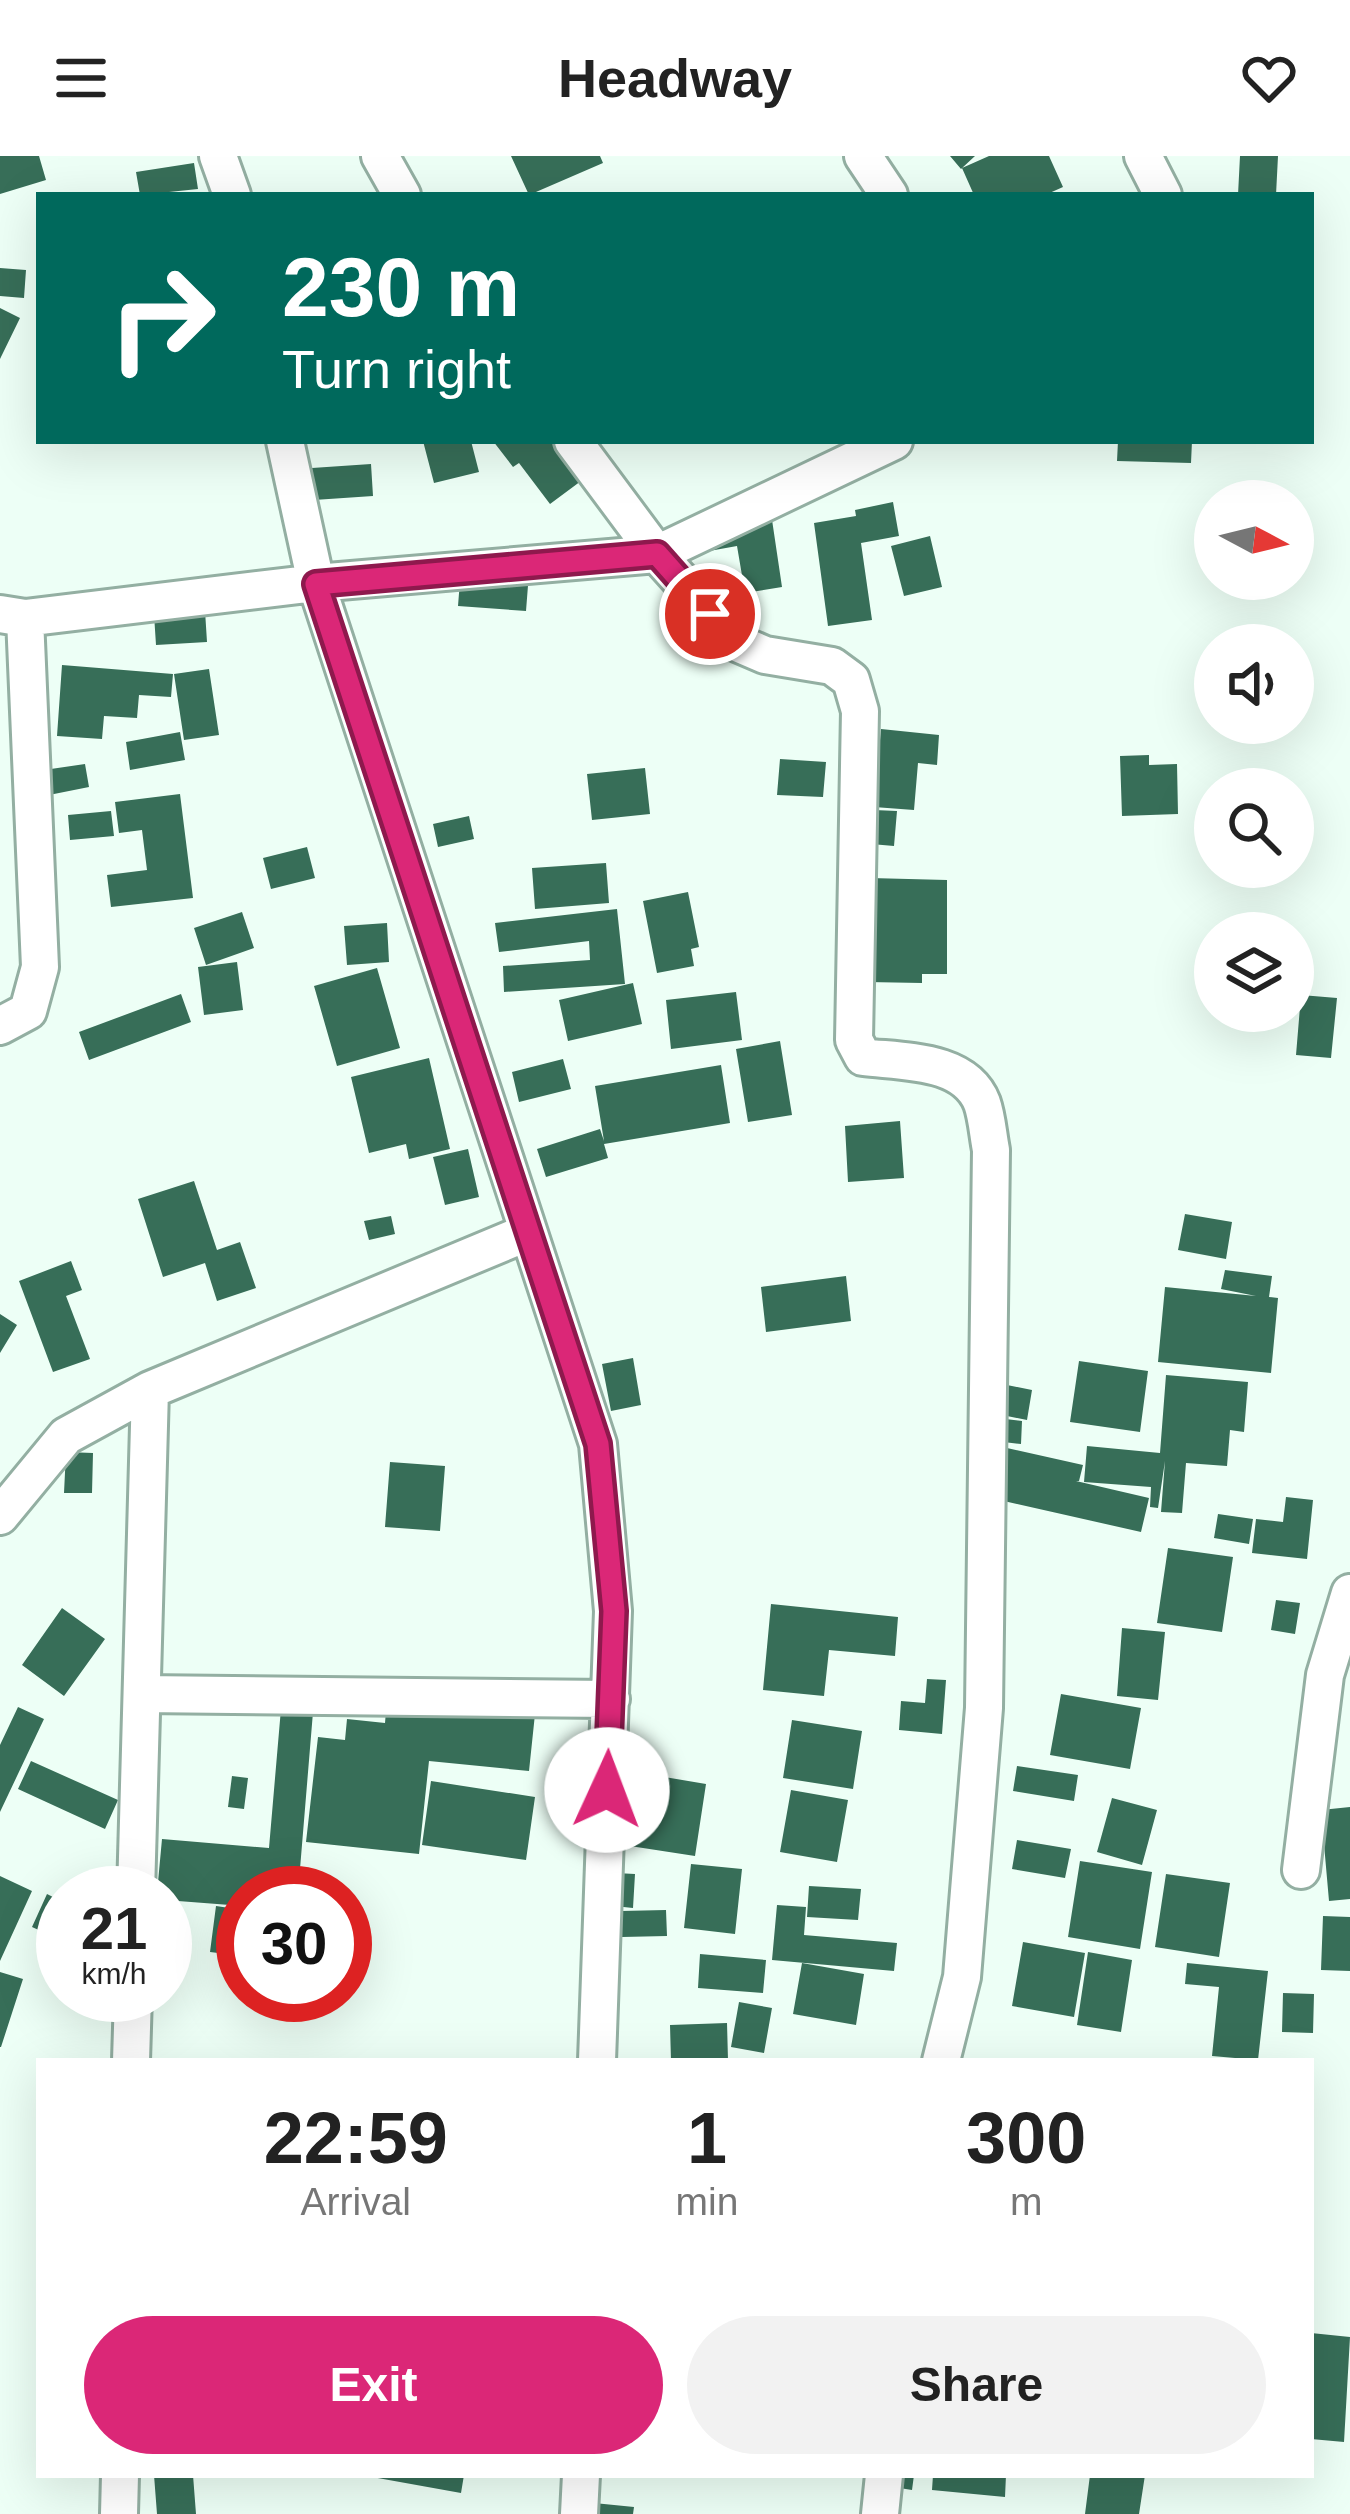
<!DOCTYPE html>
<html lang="en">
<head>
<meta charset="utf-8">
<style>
	:root { --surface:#fff; --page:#f2f2f2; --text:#222; --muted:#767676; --accent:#db2777 }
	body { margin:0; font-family:Arial,sans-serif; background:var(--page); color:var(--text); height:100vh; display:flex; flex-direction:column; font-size:45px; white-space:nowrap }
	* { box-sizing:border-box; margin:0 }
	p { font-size:39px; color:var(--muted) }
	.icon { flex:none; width:66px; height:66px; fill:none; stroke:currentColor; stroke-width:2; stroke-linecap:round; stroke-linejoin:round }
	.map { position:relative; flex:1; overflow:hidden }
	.panel { position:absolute; left:36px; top:1902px; width:1278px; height:420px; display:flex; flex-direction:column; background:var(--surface); border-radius:0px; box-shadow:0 12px 48px #0002 }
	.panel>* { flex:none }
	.banner { position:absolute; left:36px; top:36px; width:1278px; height:252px; border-radius:0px; box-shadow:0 12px 48px #0002; background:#00695c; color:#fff; overflow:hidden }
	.needle { width:78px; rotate:97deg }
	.controls { position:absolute; left:1194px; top:324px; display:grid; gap:24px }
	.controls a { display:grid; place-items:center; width:120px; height:120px; border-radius:50%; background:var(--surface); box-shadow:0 12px 48px #0002; font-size:60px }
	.speed { position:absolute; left:36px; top:1710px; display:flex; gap:24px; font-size:60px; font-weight:700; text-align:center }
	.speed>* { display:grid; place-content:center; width:156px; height:156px; border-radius:50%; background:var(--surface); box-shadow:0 12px 48px #0002; line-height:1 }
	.speed small { font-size:30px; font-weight:400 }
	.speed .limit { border:18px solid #d22; background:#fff; color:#111 }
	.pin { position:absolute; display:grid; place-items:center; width:102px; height:102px; color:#fff; margin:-51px; border:6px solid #fff; border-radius:50%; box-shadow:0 3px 12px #0007 }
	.me { position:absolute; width:132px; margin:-66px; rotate:2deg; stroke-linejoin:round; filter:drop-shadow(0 0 9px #0008) }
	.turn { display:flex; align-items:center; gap:42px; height:252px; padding:0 48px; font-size:54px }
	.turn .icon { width:156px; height:156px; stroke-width:2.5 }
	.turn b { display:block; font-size:84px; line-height:102px }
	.eta { display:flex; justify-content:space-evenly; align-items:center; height:204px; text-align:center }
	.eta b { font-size:72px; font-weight:800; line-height:84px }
	.cta { display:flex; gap:24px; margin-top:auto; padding:24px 48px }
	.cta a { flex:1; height:138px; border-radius:72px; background:var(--accent); color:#fff; font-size:48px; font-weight:800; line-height:138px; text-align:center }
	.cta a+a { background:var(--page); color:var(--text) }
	header { display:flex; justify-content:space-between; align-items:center; height:156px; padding:0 48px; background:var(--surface); font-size:54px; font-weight:800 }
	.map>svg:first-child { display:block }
</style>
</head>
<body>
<header><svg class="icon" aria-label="menu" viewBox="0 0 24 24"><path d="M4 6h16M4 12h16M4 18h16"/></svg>Headway<svg class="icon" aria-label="heart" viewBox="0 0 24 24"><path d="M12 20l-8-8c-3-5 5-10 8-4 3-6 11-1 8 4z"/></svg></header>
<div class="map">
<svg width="1350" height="2358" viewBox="0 0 1350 2358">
	<rect width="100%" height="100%" fill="#edfff6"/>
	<path fill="#376e58" d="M0,0H39L46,24L0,38Z
		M511,0H600L603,7L529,39Z
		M950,0H975L961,13Z
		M989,0H1049L1063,31L1045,39H974L962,12Z
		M1240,0H1278L1276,39H1238Z
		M194,7L198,33L140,39L136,16Z
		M0,112L26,114L24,142L0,140Z
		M0,152L20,162L0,203Z
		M423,285H471L479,316L434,327Z
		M493,285H551L581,325L550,348L519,307L513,311Z
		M1118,285H1192L1191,307L1117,305Z
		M371,308L373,340L314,344L312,312Z
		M893,346L899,380L861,387L872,464L828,470L814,367L856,360L855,354Z
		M771,357L782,431L745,437L737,390L698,397Z
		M930,380L942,431L904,440L891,390Z
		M462,399L530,404L526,455L458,450Z
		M204,439L207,486L156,489L153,443Z
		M62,509L173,518L171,541L139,539L137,562L104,560L102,583L57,580Z
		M209,513L219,579L184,584L174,518Z
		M881,573L939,579L937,609L918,607L914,654L874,651Z
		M180,576L185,604L130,614L126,586Z
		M1149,599V609L1177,608L1178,658L1122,660L1120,600Z
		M780,603L826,606L823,641L777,639Z
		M85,608L89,631L49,639L44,614Z
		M645,612L650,658L592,664L587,618Z
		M180,638L193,742L111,751L107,719L147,714L142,674L119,677L115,646Z
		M874,654L897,655L894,690L871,688Z
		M111,655L114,680L70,684L68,659Z
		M469,660L474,683L438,691L433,668Z
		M307,691L315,722L271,733L263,702Z
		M606,707L609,747L535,753L532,712Z
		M870,722L947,724V818H922V827L867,826Z
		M688,736L699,791L691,793L694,810L657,817L643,745Z
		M617,753L625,828L504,836L503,810L590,804L589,785L499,796L495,767Z
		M242,756L254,792L206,809L194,772Z
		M387,767L389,806L347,809L344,770Z
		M237,806L243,854L204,859L198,811Z
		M377,812L400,892L337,910L314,830Z
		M633,827L642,868L568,885L559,844Z
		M736,836L742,884L671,893L666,844Z
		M181,838L191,866L89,904L79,876Z
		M1301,839L1337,842L1331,902L1296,899Z
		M780,885L792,959L748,966L736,893Z
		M429,902L450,993L409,1003L406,988L369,997L351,921Z
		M563,903L571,933L519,946L512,916Z
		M721,909L730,967L604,988L608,1002L546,1021L537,993L600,973L604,985L595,930Z
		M900,965L904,1022L848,1026L845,970Z
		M468,993L479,1041L445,1049L433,1001Z
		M194,1025L217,1094L240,1086L256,1132L217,1145L205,1107L163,1121L138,1043Z
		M1185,1058L1232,1066L1226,1103L1178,1094Z
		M391,1060L395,1078L369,1084L364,1065Z
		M71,1105L82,1134L66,1140L90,1203L53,1216L19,1125Z
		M1225,1114L1272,1120L1269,1141L1278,1142L1271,1217L1158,1206L1165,1131L1256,1140L1221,1133Z
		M846,1120L851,1165L766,1176L761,1131Z
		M0,1158L17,1169L0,1197Z
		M633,1202L641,1249L611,1255L602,1208Z
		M1079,1205L1148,1215L1140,1276L1070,1266Z
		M1166,1219L1248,1226L1244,1276L1230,1274L1227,1310L1186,1307L1182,1357L1161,1356L1165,1305L1158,1352L1150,1351L1151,1331L1084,1326L1087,1290L1160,1297Z
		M1007,1229L1032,1234L1027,1264L1002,1259Z
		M997,1262L1022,1265L1021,1288L995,1285Z
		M1007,1292L1083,1309L1079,1325H1076L1149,1342L1141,1376L995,1343Z
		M66,1296L93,1297L92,1337H64Z
		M390,1306L445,1310L440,1375L385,1371Z
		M1286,1341L1313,1344L1307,1403L1252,1397L1256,1363L1283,1366Z
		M1218,1358L1253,1363L1249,1388L1214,1382Z
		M1168,1392L1233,1401L1222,1476L1157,1467Z
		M1276,1444L1300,1447L1295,1478L1271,1474Z
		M771,1448L898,1461L895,1500L829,1494L824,1540L763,1534Z
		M62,1452L105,1483L64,1540L22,1509Z
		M1122,1472L1165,1476L1158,1544L1117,1540Z
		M927,1523L946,1524L942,1578L899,1574L901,1545L925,1547Z
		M1061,1538L1141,1552L1130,1613L1050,1599Z
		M282,1541L314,1544L298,1737H243V1750L165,1744V1737H157L162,1683L269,1692Z
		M387,1543L535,1558L529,1615L429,1605L419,1698L306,1686L318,1581L345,1584L347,1563L385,1567Z
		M18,1551L44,1563L0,1656V1589Z
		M792,1564L862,1575L853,1633L783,1622Z
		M31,1605L118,1644L105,1673L18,1633Z
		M1017,1610L1078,1619L1074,1645L1013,1635Z
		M629,1615L706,1628L695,1700L617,1688Z
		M232,1620L248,1622L244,1653L228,1651Z
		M431,1625L535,1641L526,1704L422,1689Z
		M791,1634L848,1644L837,1706L780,1696Z
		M1112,1642L1157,1654L1142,1709L1097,1696Z
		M1350,1651V1743L1329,1745L1321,1654Z
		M1017,1684L1071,1693L1065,1722L1012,1713Z
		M1080,1705L1152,1716L1140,1793L1068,1781Z
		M691,1708L742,1713L735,1778L684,1772Z
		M616,1717L635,1718L633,1752L614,1750Z
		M1166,1718L1230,1727L1219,1801L1155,1791Z
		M0,1720L32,1735L0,1805Z
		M809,1730L861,1733L858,1764L807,1761Z
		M47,1738L63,1746V1785L32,1771Z
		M777,1749L806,1751L804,1779L897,1787L894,1815L772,1804Z
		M216,1750L243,1754V1800L210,1796Z
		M666,1754L667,1780L622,1781L621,1755Z
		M1323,1760L1350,1761V1815L1321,1814Z
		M1023,1786L1085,1797L1074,1861L1012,1850Z
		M1088,1796L1132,1804L1121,1876L1077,1869Z
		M700,1798L766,1804L763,1837L698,1832Z
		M802,1807L864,1818L856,1869L793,1858Z
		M1187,1807L1268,1815L1258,1904L1212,1900L1219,1831L1185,1828Z
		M0,1816L23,1823L1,1891H0Z
		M1283,1837L1314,1838L1313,1877L1282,1876Z
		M739,1846L772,1852L764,1897L731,1891Z
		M727,1867L728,1904L671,1905L670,1869Z
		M1311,2177L1350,2181L1344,2286L1311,2283Z
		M154,2319H193L196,2358H157Z
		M361,2319H464L461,2337Z
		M889,2319H914L912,2334L887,2330Z
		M933,2319H1006L1005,2341L932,2334Z
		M1090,2319H1145L1139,2358H1085Z
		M594,2347L634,2351L633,2358H592Z"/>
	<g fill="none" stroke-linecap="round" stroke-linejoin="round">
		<g stroke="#93afa2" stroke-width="42">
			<path id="street" d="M218,0L232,39
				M380,0L402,39
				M863,0L889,39
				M1143,0L1163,39
				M285,285L316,427L598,1288L613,1455L597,1905
				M573,285L657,398L737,487L765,499L832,510L851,524L860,555L854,884L863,901C903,906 965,903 982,947C987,961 988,979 991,994L984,1552L962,1821L941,1905
				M0,458L25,462L316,427L657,398L894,285
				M0,870L28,855L40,811L25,462
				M0,1360L66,1280L150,1234L526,1077
				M142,1538L611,1543
				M1301,1714L1325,1519L1350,1437
				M136,1737L150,1234
				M131,1905L133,1839
				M119,2358L120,2319
				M579,2358L581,2319
				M880,2358L884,2319"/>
		</g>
		<use href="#street" stroke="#fff" stroke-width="36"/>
	</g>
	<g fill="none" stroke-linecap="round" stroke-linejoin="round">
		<g stroke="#8e194d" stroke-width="30">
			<path id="route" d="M607,1634L614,1455L598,1288L316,428L657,398L710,458"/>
		</g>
		<use href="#route" stroke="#db2777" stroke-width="21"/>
	</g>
</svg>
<div class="controls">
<a><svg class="needle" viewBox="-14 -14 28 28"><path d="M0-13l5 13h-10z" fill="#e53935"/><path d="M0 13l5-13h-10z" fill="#767676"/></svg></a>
<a><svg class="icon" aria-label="sound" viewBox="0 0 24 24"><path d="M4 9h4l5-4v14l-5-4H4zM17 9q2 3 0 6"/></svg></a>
<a><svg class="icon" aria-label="search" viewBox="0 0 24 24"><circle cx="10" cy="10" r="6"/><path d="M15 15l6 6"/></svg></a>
<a><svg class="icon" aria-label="layers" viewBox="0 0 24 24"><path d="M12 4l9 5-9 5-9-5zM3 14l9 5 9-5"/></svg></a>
</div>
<div class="speed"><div>21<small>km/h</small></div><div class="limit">30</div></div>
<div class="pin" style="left:710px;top:458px;background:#d93025"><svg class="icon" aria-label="arrive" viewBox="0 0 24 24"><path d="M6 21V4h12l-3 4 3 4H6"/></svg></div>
<svg class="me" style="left:607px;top:1634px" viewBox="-20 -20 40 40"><circle r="19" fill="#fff"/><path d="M0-13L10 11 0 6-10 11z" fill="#db2777"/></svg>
<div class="banner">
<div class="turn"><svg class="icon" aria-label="right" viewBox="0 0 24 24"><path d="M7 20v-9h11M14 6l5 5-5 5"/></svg><div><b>230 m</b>Turn right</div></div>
</div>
<section class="panel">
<div class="eta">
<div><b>22:59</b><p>Arrival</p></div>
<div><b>1</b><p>min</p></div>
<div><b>300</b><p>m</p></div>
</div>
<div class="cta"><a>Exit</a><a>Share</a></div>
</section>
</div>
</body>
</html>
